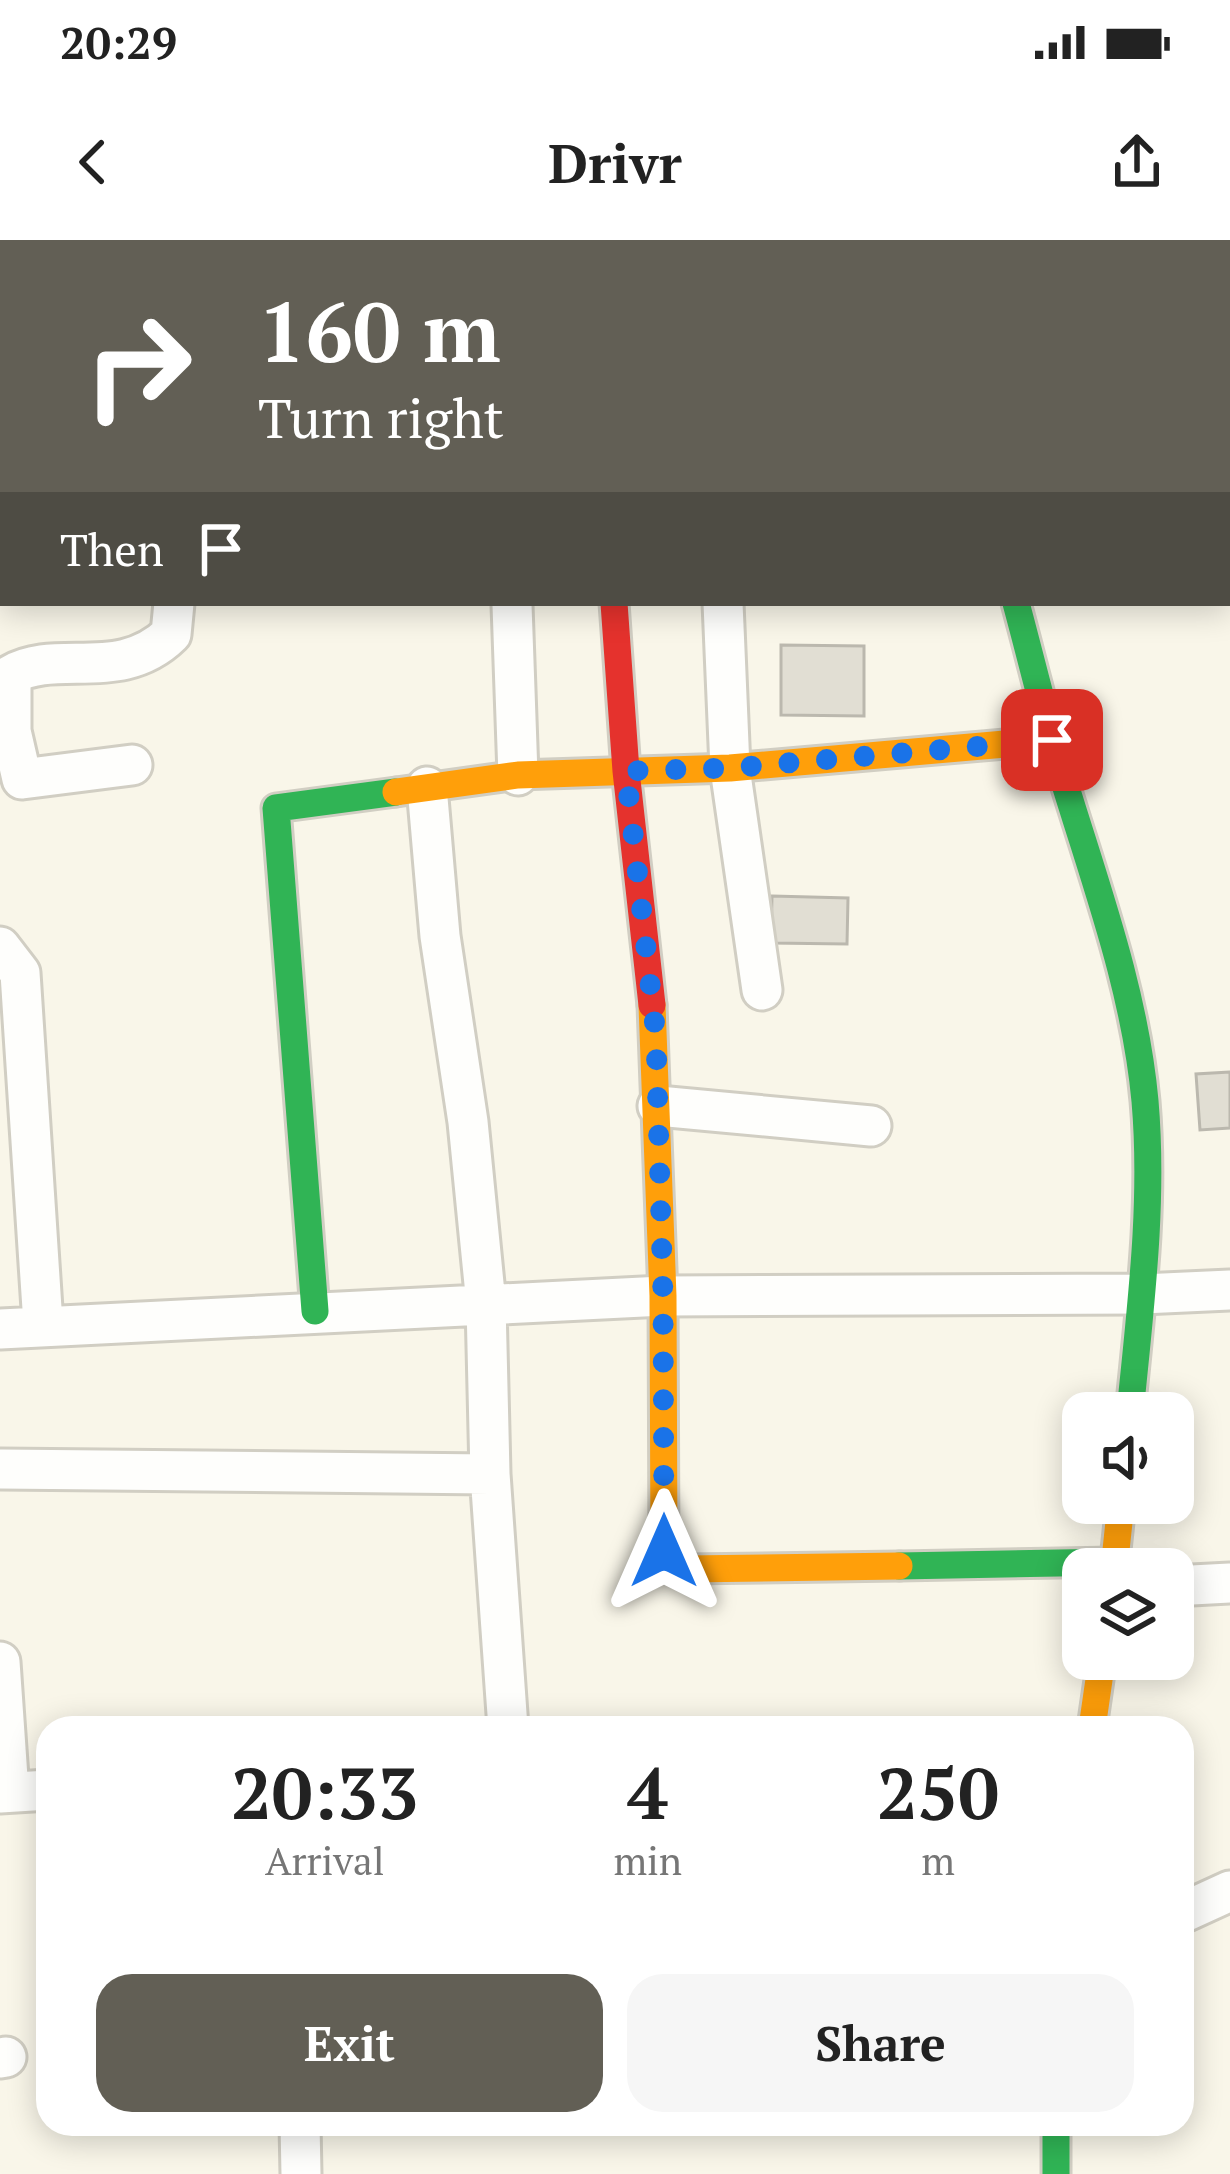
<!DOCTYPE html>
<html lang="en">
<head>
<meta charset="utf-8">
<style>
	:root { --surface:#fff; --page:#f6f6f6; --text:#222; --muted:#767676; --accent:#625f55 }
	body { margin:0; font-family:"PT Serif",serif; background:var(--page); color:var(--text); height:100vh; display:flex; flex-direction:column; font-size:45px; white-space:nowrap }
	* { box-sizing:border-box; margin:0 }
	p { font-size:39px; color:var(--muted) }
	.icon { flex:none; width:66px; height:66px; fill:none; stroke:currentColor; stroke-width:2; stroke-linecap:round; stroke-linejoin:round }
	.map { position:relative; flex:1; overflow:hidden }
	.panel { position:absolute; left:36px; top:1476px; width:1158px; height:420px; display:flex; flex-direction:column; background:var(--surface); border-radius:36px; box-shadow:0 6px 30px #0003 }
	.panel>* { flex:none }
	.guide { position:absolute; left:0px; top:0px; width:1230px; height:366px; box-shadow:0 6px 30px #0003; background:#625f55; color:#fff; overflow:hidden }
	.fabs { position:absolute; left:1062px; top:1152px; display:grid; gap:24px }
	.fabs a { display:grid; place-items:center; width:132px; height:132px; border-radius:24px; background:var(--surface); box-shadow:0 6px 30px #0003; font-size:60px }
	.pin { position:absolute; display:grid; place-items:center; width:102px; height:102px; color:#fff; margin:-51px; border-radius:24px; box-shadow:0 6px 18px #0006 }
	.me { position:absolute; width:132px; margin:-66px; rotate:0deg; stroke-linejoin:round; filter:drop-shadow(0 0 9px #0008) }
	.turn { display:flex; align-items:center; gap:42px; height:252px; padding:0 60px; font-size:54px }
	.turn .icon { width:156px; height:156px; stroke-width:2.5 }
	.turn b { display:block; font-size:84px; line-height:102px }
	.then { display:flex; align-items:center; height:114px; padding:0 60px; background:#0003; gap:24px; font-size:45px }
	.eta { display:flex; justify-content:space-evenly; align-items:center; height:204px; text-align:center }
	.eta b { font-size:72px; font-weight:800; line-height:84px }
	.cta { display:flex; gap:24px; margin-top:auto; padding:24px 60px }
	.cta a { flex:1; height:138px; border-radius:36px; background:var(--accent); color:#fff; font-size:48px; font-weight:800; line-height:138px; text-align:center }
	.cta a+a { background:var(--page); color:var(--text) }
	.status { display:flex; justify-content:space-between; align-items:center; height:84px; padding:0 60px; background:var(--surface); direction:ltr }
	.status svg { height:33px; fill:currentColor }
	header { display:flex; justify-content:space-between; align-items:center; height:156px; padding:0 60px; background:var(--surface); font-size:54px; font-weight:800 }
	.map>svg:first-child { display:block }
</style>
</head>
<body>
<div class="status"><b>20:29</b><svg viewBox="0 0 49 12"><path d="M0 12V9h3v3zM5 12V6h3v6zM10 12V3h3v9zM15 12V0h3v12zM26 1h20v11H26zM47 4h2v5h-2z"/></svg></div>
<header><svg class="icon" aria-label="back" viewBox="0 0 24 24"><path d="M15 5l-7 7 7 7"/></svg>Drivr<svg class="icon" aria-label="share" viewBox="0 0 24 24"><path d="M12 15V3M7 8l5-5 5 5M5 13v7h14v-7"/></svg></header>
<div class="map">
<svg width="1230" height="1934" viewBox="0 0 1230 1934">
	<rect width="100%" height="100%" fill="#f9f6e9"/>
	<path fill="#e1ded3" stroke="#bbb8ae" stroke-width="3" d="M781,405L864,406V476L781,475Z
		M772,656L848,658L847,704L771,703Z
		M1230,832V888L1200,890L1196,834Z"/>
	<g fill="none" stroke-linecap="round" stroke-linejoin="round">
		<g stroke="#d1cec3" stroke-width="45">
			<path id="street" d="M1142,0L1147,3
				M196,3V0
				M564,3V0
				M1227,155L1230,160
				M723,363L730,528L762,750
				M512,365L518,535
				M132,525L22,539L11,491V435C57,408 120,444 171,394L174,363
				M427,547L440,696L468,882L486,1064L490,1234L508,1488
				M0,707L20,733L43,1084
				M658,866L871,886
				M0,1089L663,1056L1142,1054L1230,1050
				M0,1229L490,1234
				M1173,1346L1230,1343
				M0,1422L9,1552
				M0,1553L48,1550
				M1182,1673L1230,1651
				M0,1818L6,1817
				M300,1884L301,1934"/>
		</g>
		<g stroke="#d1cec3" stroke-width="33">
			<path id="fast" d="M924,0V3
				M1016,363C1032,422 1046,482 1064,541C1096,646 1135,751 1145,861C1154,965 1140,1070 1130,1173
				M315,1071L276,568L396,552
				M899,1326L1115,1322
				M1056,1884V1934"/>
		</g>
		<g stroke="#d1cec3" stroke-width="33">
			<path id="slow" d="M396,552L518,535L730,528L1051,500
				M652,765L663,1056L664,1311L669,1322L687,1329L899,1326
				M1114,1329L1121,1263
				M1092,1488L1102,1419"/>
		</g>
		<g stroke="#d1cec3" stroke-width="33">
			<path id="jam" d="M614,363L626,531L652,765"/>
		</g>
		<use href="#street" stroke="#fefefc" stroke-width="39"/>
		<use href="#fast" stroke="#30b455" stroke-width="27"/>
		<use href="#slow" stroke="#ff9f0a" stroke-width="27"/>
		<use href="#jam" stroke="#e5322d" stroke-width="27"/>
	</g>
	<g fill="none" stroke-linecap="round" stroke-linejoin="round">
		<path stroke="#1a73e8" stroke-width="21" stroke-dasharray="0 37.8" d="M664,1311L663,1056L656,796L626,531L730,528L1052,500"/>
	</g>
</svg>
<div class="fabs">
<a><svg class="icon" aria-label="sound" viewBox="0 0 24 24"><path d="M4 9h4l5-4v14l-5-4H4zM17 9q2 3 0 6"/></svg></a>
<a><svg class="icon" aria-label="layers" viewBox="0 0 24 24"><path d="M12 4l9 5-9 5-9-5zM3 14l9 5 9-5"/></svg></a>
</div>
<div class="pin" style="left:1052px;top:500px;background:#d93025"><svg class="icon" aria-label="arrive" viewBox="0 0 24 24"><path d="M6 21V4h12l-3 4 3 4H6"/></svg></div>
<svg class="me" style="left:664px;top:1311px" viewBox="-20 -20 40 40"><path d="M0-17L14 15 0 8-14 15z" fill="#1a73e8" stroke="#fff" stroke-width="4"/></svg>
<div class="guide">
<div class="turn"><svg class="icon" aria-label="right" viewBox="0 0 24 24"><path d="M7 20v-9h11M14 6l5 5-5 5"/></svg><div><b>160 m</b>Turn right</div></div>
<div class="then">Then<svg class="icon" aria-label="arrive" viewBox="0 0 24 24"><path d="M6 21V4h12l-3 4 3 4H6"/></svg></div>
</div>
<section class="panel">
<div class="eta">
<div><b>20:33</b><p>Arrival</p></div>
<div><b>4</b><p>min</p></div>
<div><b>250</b><p>m</p></div>
</div>
<div class="cta"><a>Exit</a><a>Share</a></div>
</section>
</div>
</body>
</html>
